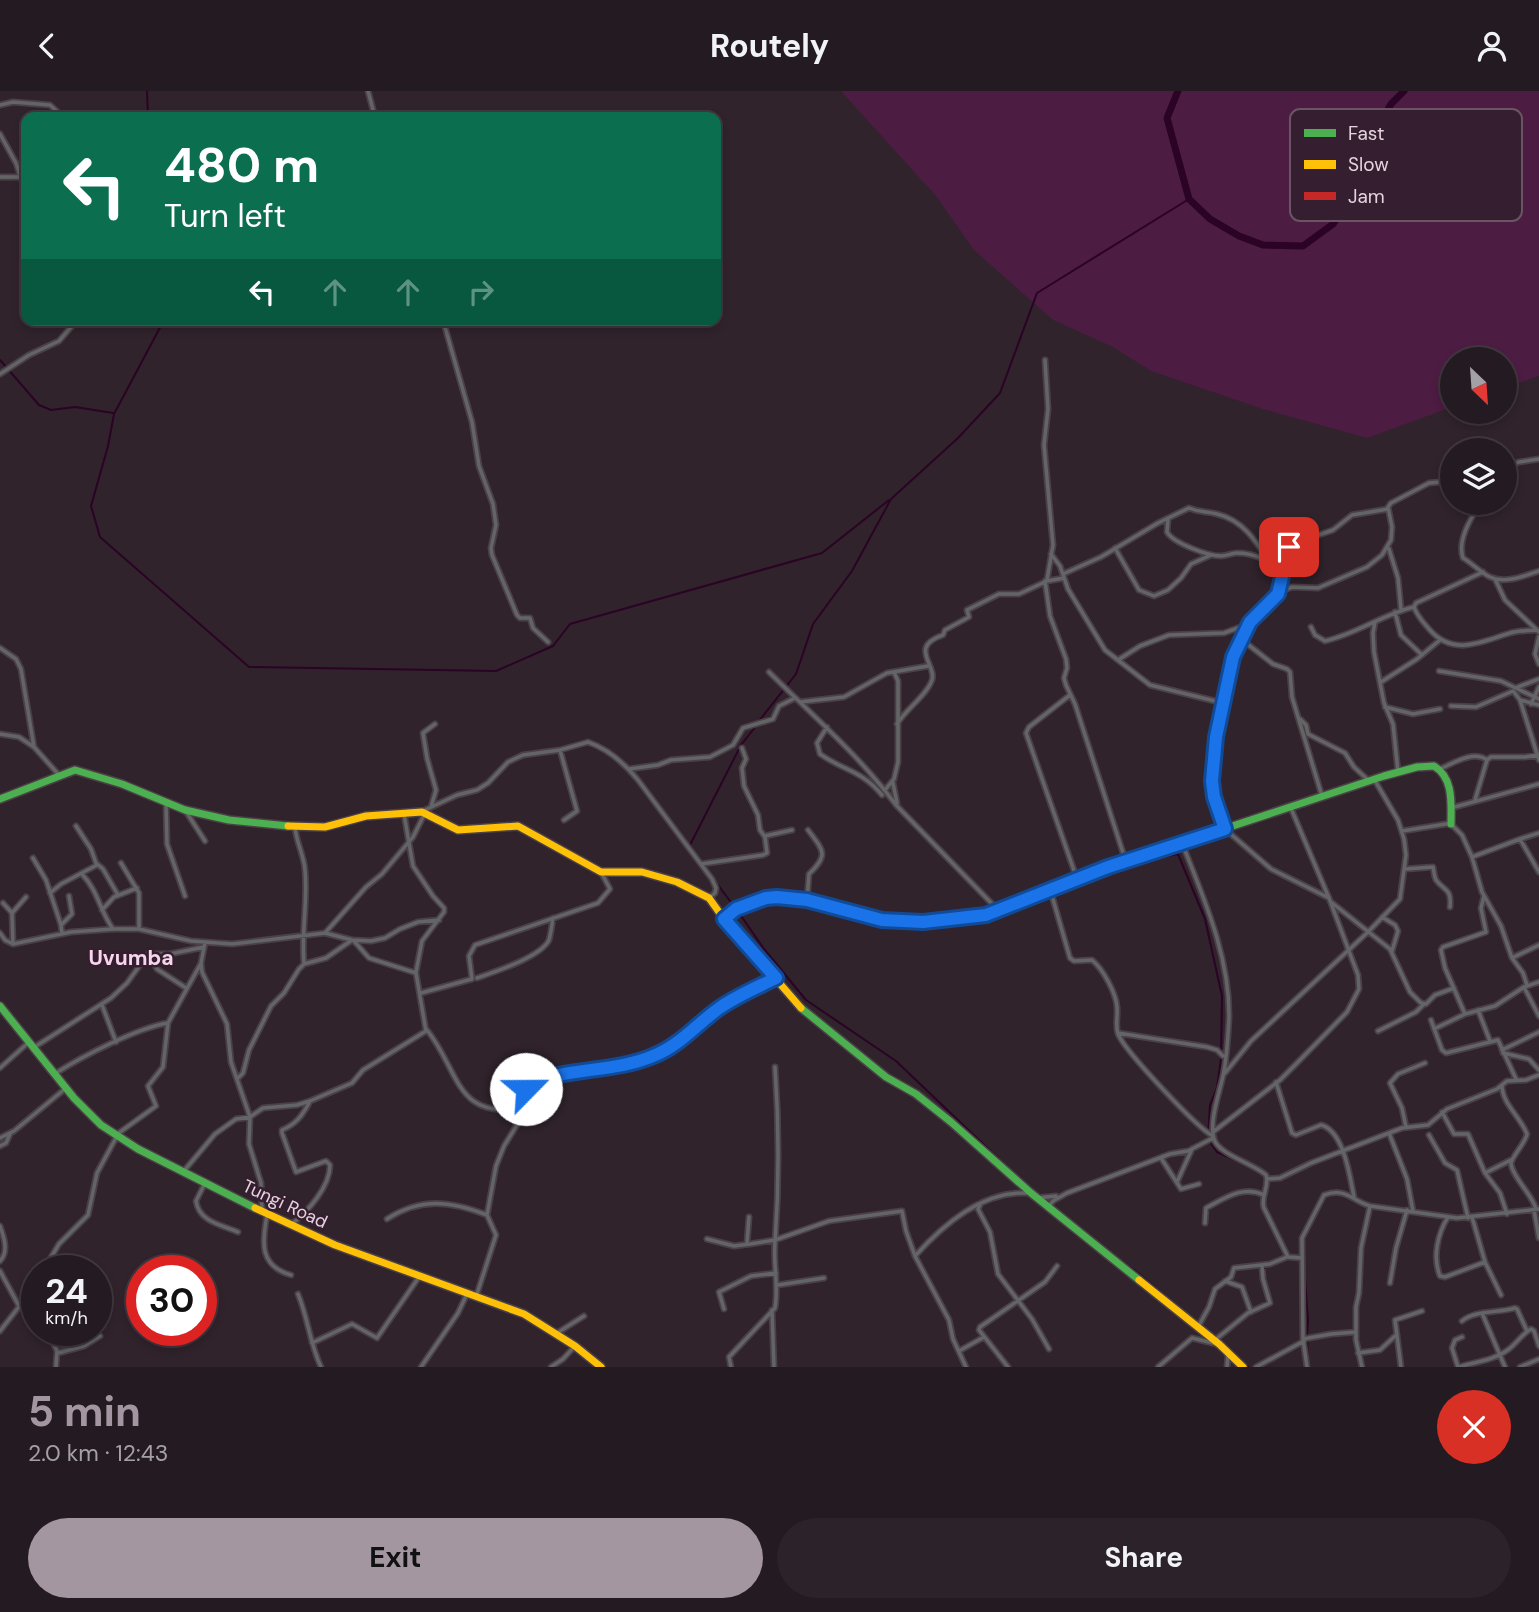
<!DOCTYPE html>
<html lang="en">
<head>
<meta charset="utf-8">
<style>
	:root { --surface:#241a21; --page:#2c232a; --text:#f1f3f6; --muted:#a3a1a5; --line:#41383f; --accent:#a496a0 }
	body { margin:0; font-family:"DM Sans",sans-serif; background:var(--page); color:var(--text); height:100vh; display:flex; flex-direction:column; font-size:26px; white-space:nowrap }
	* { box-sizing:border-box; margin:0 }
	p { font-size:23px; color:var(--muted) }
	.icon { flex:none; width:38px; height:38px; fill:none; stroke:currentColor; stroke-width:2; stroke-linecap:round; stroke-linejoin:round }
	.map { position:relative; height:1276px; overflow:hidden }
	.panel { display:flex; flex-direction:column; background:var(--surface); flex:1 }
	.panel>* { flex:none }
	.guide { position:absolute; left:21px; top:21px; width:700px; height:214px; border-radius:14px; box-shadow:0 4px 10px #0003,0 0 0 2px var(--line); background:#0b6e4f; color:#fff; overflow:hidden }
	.needle { width:46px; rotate:155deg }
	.buttons { position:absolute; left:1440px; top:256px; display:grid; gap:14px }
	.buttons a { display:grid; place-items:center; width:77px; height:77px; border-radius:50%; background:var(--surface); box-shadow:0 4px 10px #0003,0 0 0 2px var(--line); font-size:35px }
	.speed { position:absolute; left:21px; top:1164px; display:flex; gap:14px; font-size:35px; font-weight:700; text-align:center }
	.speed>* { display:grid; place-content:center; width:91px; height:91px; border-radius:50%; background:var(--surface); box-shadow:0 4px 10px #0003,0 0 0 2px var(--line); line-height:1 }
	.speed small { font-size:18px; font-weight:400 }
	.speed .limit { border:10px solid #d22; background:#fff; color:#111 }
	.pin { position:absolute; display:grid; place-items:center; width:60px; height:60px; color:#fff; margin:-30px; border-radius:14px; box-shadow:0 4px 10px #0006 }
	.me { position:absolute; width:77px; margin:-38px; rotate:67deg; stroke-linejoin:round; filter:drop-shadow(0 0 5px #0008) }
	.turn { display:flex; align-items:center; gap:24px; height:147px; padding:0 28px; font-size:32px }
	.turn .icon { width:91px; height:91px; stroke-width:2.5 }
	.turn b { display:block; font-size:49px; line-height:60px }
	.lanes { display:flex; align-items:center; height:66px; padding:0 28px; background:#0003; justify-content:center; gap:35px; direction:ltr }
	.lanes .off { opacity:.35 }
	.round { display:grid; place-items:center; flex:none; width:74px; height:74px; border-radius:37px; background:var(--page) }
	.summary { display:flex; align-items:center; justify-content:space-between; height:119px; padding:0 28px }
	h1 { font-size:42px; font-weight:700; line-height:52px; color:var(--accent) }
	.cta { display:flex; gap:14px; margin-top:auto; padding:14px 28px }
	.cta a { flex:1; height:80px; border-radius:42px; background:var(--accent); color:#111; font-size:28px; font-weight:700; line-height:80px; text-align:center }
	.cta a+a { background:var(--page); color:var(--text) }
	header { display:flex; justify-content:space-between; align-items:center; height:91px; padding:0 28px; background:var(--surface); font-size:32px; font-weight:700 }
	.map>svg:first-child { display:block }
</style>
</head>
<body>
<header><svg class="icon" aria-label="back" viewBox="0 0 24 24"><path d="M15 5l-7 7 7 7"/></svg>Routely<svg class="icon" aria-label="person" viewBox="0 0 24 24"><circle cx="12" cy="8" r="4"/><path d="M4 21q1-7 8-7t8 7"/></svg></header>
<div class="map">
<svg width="1539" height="1276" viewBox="0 0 1539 1276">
	<rect width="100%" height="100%" fill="#30232c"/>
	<path fill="#4d1c43" d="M841,0H1539V285L1505,297V268H1452V316L1367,347L1263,318L1151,280L1113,256L1053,229L974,159L936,105Z"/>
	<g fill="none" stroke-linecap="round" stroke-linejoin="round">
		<path stroke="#2b0324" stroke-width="2" d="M147,0L148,26
			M164,229L114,323L108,355L91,415L100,446L249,576L496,580L553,555L570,533L822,462L889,409
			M0,269L39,314L51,319L75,316L113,322
			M759,630L796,583L813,533L852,480L891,408L958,347L1000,302L1037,202L1189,108
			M696,764L690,754L741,654L756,635
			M712,786L736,818
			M837,820C844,823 850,827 857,830C892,842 971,837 1006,823C1012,821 1018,816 1025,813C1068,794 1132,771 1178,763L1205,828L1222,905L1221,968L1217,997L1210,1014L1208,1048L1217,1061L1246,1074
			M739,822L764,858L806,909L896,970L1026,1094L1099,1153
			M1106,1159L1138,1182L1216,1247
			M1304,1176L1308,1229L1307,1245L1308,1275
			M1223,1253L1248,1276"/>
		<path stroke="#2b0324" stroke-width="7" d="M1178,0L1167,27L1189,108L1210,128L1239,145L1263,154L1303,155L1333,133L1349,108L1359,69L1391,13L1404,0"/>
		<g stroke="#4c4048" stroke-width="7">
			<path id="street" d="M368,0L375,26
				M0,14L13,11L50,14L63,26
				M0,43L16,72L26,102
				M0,86H21
				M443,229L472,331L479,375L493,413L496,434L491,457L492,464L517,524L520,527H530L533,537L548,551
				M1045,269L1048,318L1044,354L1053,454L1047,489
				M0,283L29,264L59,250L77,229
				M1505,377L1519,371L1539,368
				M1482,411C1471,426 1457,449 1463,467C1472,472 1481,482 1490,486C1505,493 1524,485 1539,480
				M1168,428L1167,441C1173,452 1208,465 1221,465C1227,465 1232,462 1237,462C1253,462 1273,470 1282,483
				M1115,457L1139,499L1154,505L1168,499L1181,487L1191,473L1211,464
				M1389,458L1398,487L1401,518
				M1051,463L1060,475L1068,498L1105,559L1150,594L1223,612
				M1483,481L1416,512L1414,516C1417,525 1423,531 1429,538C1453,566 1481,551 1510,542C1518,539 1529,540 1537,539
				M1063,483L1101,466L1158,432L1189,417C1201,422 1206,420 1217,423C1243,429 1256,450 1270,472
				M1495,488L1505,509L1539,541
				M1045,490L1050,525L1066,568L1067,577L1064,587L1066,594L1075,613L1126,771
				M1278,503L1287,459L1290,454L1333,439L1352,424L1388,418
				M1395,521L1401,544L1422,564
				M1375,531L1373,542L1374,561L1384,612L1393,633L1398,681
				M1311,536L1315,544L1325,550C1357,543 1383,523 1414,516
				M1539,546L1535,563L1539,573
				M1241,548L1273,573L1287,578L1290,581L1292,606L1322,705
				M0,557L16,568L21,578L34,656L59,684
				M1118,569L1140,555L1169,544L1224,542L1246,534
				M1439,580L1501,590L1539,608
				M769,581C812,624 859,664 896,714L999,820
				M1381,591L1417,568L1440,549
				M1518,596L1539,588
				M1514,601L1520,609L1539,614
				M1070,604L1029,636L1026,642L1077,788
				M1520,609L1539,669
				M800,611L844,606L887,582L928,575
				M1531,613L1539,596
				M1451,615L1476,616L1513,600
				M1385,616L1413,623L1440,618
				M1300,628L1306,634L1308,643L1345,662L1354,676L1367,688
				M897,633C906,618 927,604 932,589C937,574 908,556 943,544L945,539L969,526L967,519L999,503H1019L1047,490L1064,487
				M827,636L817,652L820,663C844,680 861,679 882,704
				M0,643L19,646L34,656
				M560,659L577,720L564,729
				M629,678L658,674L671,669L710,666L733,654L743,637L773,628L779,615L795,607
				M1440,678C1454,672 1473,659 1487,669
				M893,692L897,712
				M885,699L894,688L898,671V590L894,581
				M1475,709L1487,669L1491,666H1525L1538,664
				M166,712L167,753L185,805
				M431,716L436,699L427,667L423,642L435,633
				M1451,717L1539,693
				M185,719L205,750
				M423,720L457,704L477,699L488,692L508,671L523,664L560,659L588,651C608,658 625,673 638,689L712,788L716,797L715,802L709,807
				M404,723L413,775L433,805L444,817V821L422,850L416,881
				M76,735L91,758L96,772L103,778L118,804
				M295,736C296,751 304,764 305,779C308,811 301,842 304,873
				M1402,740L1446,733H1451L1462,744L1472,766L1482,801L1501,835L1512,867L1523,882L1527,894
				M765,745L792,739
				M1520,748L1539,742
				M1182,752C1204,808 1230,866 1229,927C1228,946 1227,967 1223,985C1219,1003 1209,1031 1214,1048C1218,1063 1254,1073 1266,1084C1270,1095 1260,1106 1264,1117L1288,1166L1302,1167
				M1472,766L1520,748L1539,781
				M33,767L46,789L61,834L62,843
				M121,772L139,802V838
				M701,773L763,764L767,762L765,746L760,739L758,724L744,695L742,677L746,668L742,657
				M1405,778L1433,776C1434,780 1434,785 1436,789C1444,800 1452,797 1450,816
				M82,783C98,800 100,820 113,838
				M1050,798L1070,867L1074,870L1092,869C1103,878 1116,902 1117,916C1118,925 1115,934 1118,943C1125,960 1197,1037 1213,1045
				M50,802L61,793L97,774
				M1329,807L1271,778L1225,738L1213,699L1216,646L1233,566L1250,531L1270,509L1284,499L1292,496L1318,497L1367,476L1382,464L1391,449L1392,436L1388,416L1391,412L1429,392L1452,390
				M807,809L809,783C829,764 824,760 808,739
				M1331,811L1390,858L1410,901L1421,912L1426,913L1435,904L1454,897
				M3,812L12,822
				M102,819L114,806L137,797
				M1382,826L1395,834L1398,840L1392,860
				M61,834L72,823L69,805
				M0,842L5,849L13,853L71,841L113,838H139L191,850L232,853L325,842L352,849L371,850L385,847L400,838L418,831L439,829
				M325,842L366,796L382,783L413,746L425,722
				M205,852L201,872L202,881L227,933L231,971L250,1026L249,1053L261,1092L262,1119
				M13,853L12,822L26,806
				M148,863L157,878L186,897
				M1512,867L1539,854
				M477,887C494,881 541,866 549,849C551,842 552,834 553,827
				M1524,896L1539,925
				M421,902L472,888L469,865L475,854L598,812L610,798L601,781
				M102,914L116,951
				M1478,919L1490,950
				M1465,923L1445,877L1441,859L1443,856L1486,841L1481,817L1484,805
				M1431,929L1442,959L1446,962L1498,949L1516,988
				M1434,938L1465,923L1495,915L1524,896L1539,891
				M427,939C460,980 455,1031 526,1016
				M1378,940L1416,921L1424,913
				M1118,942L1207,956L1217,959L1223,965
				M33,957L111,907L127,892L148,863H170L204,856
				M1502,959L1539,941
				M1503,962L1529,968L1539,979
				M0,977L29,951
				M56,982C83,965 137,937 168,932
				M1225,982L1251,950L1368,841L1400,808L1406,764L1404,748L1398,729L1374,688
				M237,988L243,982L249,959L271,915L284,902L299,878L304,873L326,867L352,849
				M1276,991L1292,1042L1296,1044L1321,1034C1344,1040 1350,1086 1354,1106
				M1502,994C1502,1013 1520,1025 1527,1043C1525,1053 1511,1066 1511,1073C1513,1087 1532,1103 1536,1118
				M1442,1021L1454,1043H1468L1485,1082L1500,1102L1507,1123
				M1406,1036L1402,1017L1390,992L1398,983L1425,972
				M1213,1041L1280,989L1297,972L1347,921L1359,898L1358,884L1329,807L1290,715
				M1389,1042L1407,1088L1413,1120
				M116,1044L156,1015L148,995L163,976L168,932L200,874
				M1429,1044L1445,1072L1457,1079L1468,1127
				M0,1047L14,1040L66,997
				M0,1055L6,1052L10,1043
				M1161,1067L1181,1098L1199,1093
				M183,1081L215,1043L236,1028L250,1026L263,1017L297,1014L310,1010L352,992L363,979L426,940L416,882L369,867L354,850
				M1485,1082L1511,1069
				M1267,1088L1280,1087L1311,1072L1402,1037L1428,1034L1447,1018L1497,998L1507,990L1526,989L1539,984
				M1177,1091L1192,1058
				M205,1092L196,1110C199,1131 222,1134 238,1141
				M1037,1107L1056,1105
				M981,1112L978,1118L990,1141L998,1183L1032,1228L1049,1258
				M1049,1115L1053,1110L1067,1102L1170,1063L1188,1060L1213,1047
				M1534,1119L1539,1147
				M267,1124C262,1151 259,1175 291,1184
				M487,1124L496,1075L504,1055L533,1008L526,998L527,994C566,976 613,981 653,965C679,955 697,934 718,918C736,905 756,897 776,887
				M1448,1126C1438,1142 1432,1166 1440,1185L1445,1186L1485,1171
				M1472,1126L1485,1171L1501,1204
				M387,1128C421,1106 451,1110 487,1124L496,1144L476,1206
				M1205,1132L1206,1117C1225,1107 1243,1094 1264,1104
				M292,1133C308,1120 330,1096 330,1074L326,1070L296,1081L282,1042V1039C296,1033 302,1025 309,1012
				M0,1135C4,1146 9,1161 0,1170
				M707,1148L734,1155L750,1153L775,1149L829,1130L902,1120L906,1140L915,1165L949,1229L953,1248L966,1276
				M747,1152L749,1126
				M915,1165C944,1133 982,1100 1028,1102
				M0,1180L19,1215
				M43,1180L59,1153L88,1124L97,1082L117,1045
				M1225,1190L1242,1196L1251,1221
				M1390,1192L1396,1157L1407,1119
				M778,1194L824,1187
				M298,1203C308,1227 310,1253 321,1276
				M724,1218L719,1201L751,1185L776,1182
				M1517,1218L1527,1240
				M772,1219L774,1276
				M1482,1222L1505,1276
				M1462,1230C1475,1219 1499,1222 1515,1217
				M1198,1236L1209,1216L1215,1198L1231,1186L1234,1177L1270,1173L1287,1166
				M47,1239L57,1260L56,1276
				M0,1240L18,1217L37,1204
				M557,1242L584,1225
				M1303,1248L1331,1243L1356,1241
				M1215,1249L1248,1222L1270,1212L1263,1188L1262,1175
				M312,1252L352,1233L377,1247L419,1186
				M959,1260L984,1246
				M58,1262L84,1255L100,1245
				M1358,1262L1380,1259L1395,1245
				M421,1276L458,1222L467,1203
				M551,1276L563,1268L575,1255
				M731,1276L729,1266L775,1217C779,1194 773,1174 775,1152C779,1095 779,1033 775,976
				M1008,1276L979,1239L980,1236L1045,1191L1057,1175
				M1158,1276L1192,1247L1217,1253
				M1227,1276L1228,1264
				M1256,1276L1304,1250
				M1307,1276L1303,1248L1302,1147L1324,1104C1346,1096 1352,1110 1370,1115L1457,1127L1539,1118
				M1362,1276L1356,1249V1216L1359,1202L1361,1157L1370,1115
				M1401,1276L1395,1229L1422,1220
				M1458,1276L1452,1257L1455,1249L1462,1246
				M1459,1276C1475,1271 1495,1269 1509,1258C1517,1252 1522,1243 1531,1238L1534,1240L1539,1255
				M1520,1276L1539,1268"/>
		</g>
		<g stroke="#4c4048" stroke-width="10">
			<path id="fast" d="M0,708L75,679L122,693L185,719L229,729L288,735
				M1178,753L1384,685L1417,676L1434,675C1454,687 1451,713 1451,733
				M0,915L74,1007L101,1034L138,1058L255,1117
				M801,917L886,986L916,1003L951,1031L1031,1102L1139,1189"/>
		</g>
		<g stroke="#4c4048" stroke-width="10">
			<path id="slow" d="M288,735L325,736L366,725L422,721L458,739L518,735L601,781H642L677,791L709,807L724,828L801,917
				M255,1117L335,1154L524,1223L575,1255L601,1276
				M1139,1189L1219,1253L1243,1276"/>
		</g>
		<g stroke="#4c4048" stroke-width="10">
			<path id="jam" d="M724,828L744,815L763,809L782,807L801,809L891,830L931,831L979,825L1003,819L1071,791L1178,753"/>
		</g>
		<use href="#street" stroke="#626466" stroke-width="3.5"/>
		<use href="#fast" stroke="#4caf50" stroke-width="7"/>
		<use href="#slow" stroke="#ffc107" stroke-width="7"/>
		<use href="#jam" stroke="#c62828" stroke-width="7"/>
	</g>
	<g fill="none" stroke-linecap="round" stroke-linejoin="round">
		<g stroke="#114b97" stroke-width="18">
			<path id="route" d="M526,998L527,994C566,976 613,982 653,965C679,955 696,934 718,918C736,905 756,897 776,887L724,828L736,818L766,807L777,806L807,809L882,829L923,831L986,824L1108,776L1225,738L1214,706L1212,690L1216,646L1233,566L1250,531L1278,503L1289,456"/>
		</g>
		<use href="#route" stroke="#1a73e8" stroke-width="12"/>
	</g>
	<g text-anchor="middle" stroke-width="5" stroke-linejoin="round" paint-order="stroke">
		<g font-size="18" fill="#e3d4de" stroke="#351e2f">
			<text transform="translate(285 1113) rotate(25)" y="6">Tungi Road</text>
		</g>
		<g font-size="21" font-weight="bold" fill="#f5d6ec" stroke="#351e2f">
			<text x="131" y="874">Uvumba</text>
		</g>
	</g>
	<rect x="1290" y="18" width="232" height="112" rx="10" fill="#351e2f" stroke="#695564" stroke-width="2"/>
	<rect x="1304" y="38" width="32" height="8" fill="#4caf50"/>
	<rect x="1304" y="69" width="32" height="9" fill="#ffc107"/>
	<rect x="1304" y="101" width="32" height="8" fill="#c62828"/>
	<g font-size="19" fill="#e3d4de">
		<text x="1348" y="49">Fast</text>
		<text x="1348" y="80">Slow</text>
		<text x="1348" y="112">Jam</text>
	</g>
</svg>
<div class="buttons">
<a><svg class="needle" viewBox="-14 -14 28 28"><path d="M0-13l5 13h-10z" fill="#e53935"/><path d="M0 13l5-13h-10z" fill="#a3a1a5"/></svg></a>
<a><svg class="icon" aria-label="layers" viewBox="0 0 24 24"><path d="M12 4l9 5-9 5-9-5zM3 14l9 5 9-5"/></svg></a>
</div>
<div class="speed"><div>24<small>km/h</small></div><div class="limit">30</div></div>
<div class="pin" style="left:1289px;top:456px;background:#d93025"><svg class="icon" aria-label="arrive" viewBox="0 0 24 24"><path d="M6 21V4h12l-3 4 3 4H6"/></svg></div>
<svg class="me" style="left:526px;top:998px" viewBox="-20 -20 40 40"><circle r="19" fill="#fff"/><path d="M0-13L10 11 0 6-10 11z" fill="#1a73e8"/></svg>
<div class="guide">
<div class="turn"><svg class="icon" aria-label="left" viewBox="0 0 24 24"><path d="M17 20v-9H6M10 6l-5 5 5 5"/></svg><div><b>480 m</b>Turn left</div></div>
<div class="lanes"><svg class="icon" aria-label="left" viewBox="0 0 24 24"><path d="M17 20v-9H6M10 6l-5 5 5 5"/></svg><svg class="icon off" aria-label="ahead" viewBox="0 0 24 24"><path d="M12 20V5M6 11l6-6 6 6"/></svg><svg class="icon off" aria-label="ahead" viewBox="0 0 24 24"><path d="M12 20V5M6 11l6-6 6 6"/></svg><svg class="icon off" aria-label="right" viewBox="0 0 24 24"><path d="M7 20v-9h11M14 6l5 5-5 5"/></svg></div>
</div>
</div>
<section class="panel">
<div class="summary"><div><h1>5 min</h1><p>2.0 km · 12:43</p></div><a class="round" style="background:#d93025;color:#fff"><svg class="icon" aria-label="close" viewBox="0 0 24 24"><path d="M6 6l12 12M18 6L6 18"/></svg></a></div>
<div class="cta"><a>Exit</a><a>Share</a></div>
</section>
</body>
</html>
